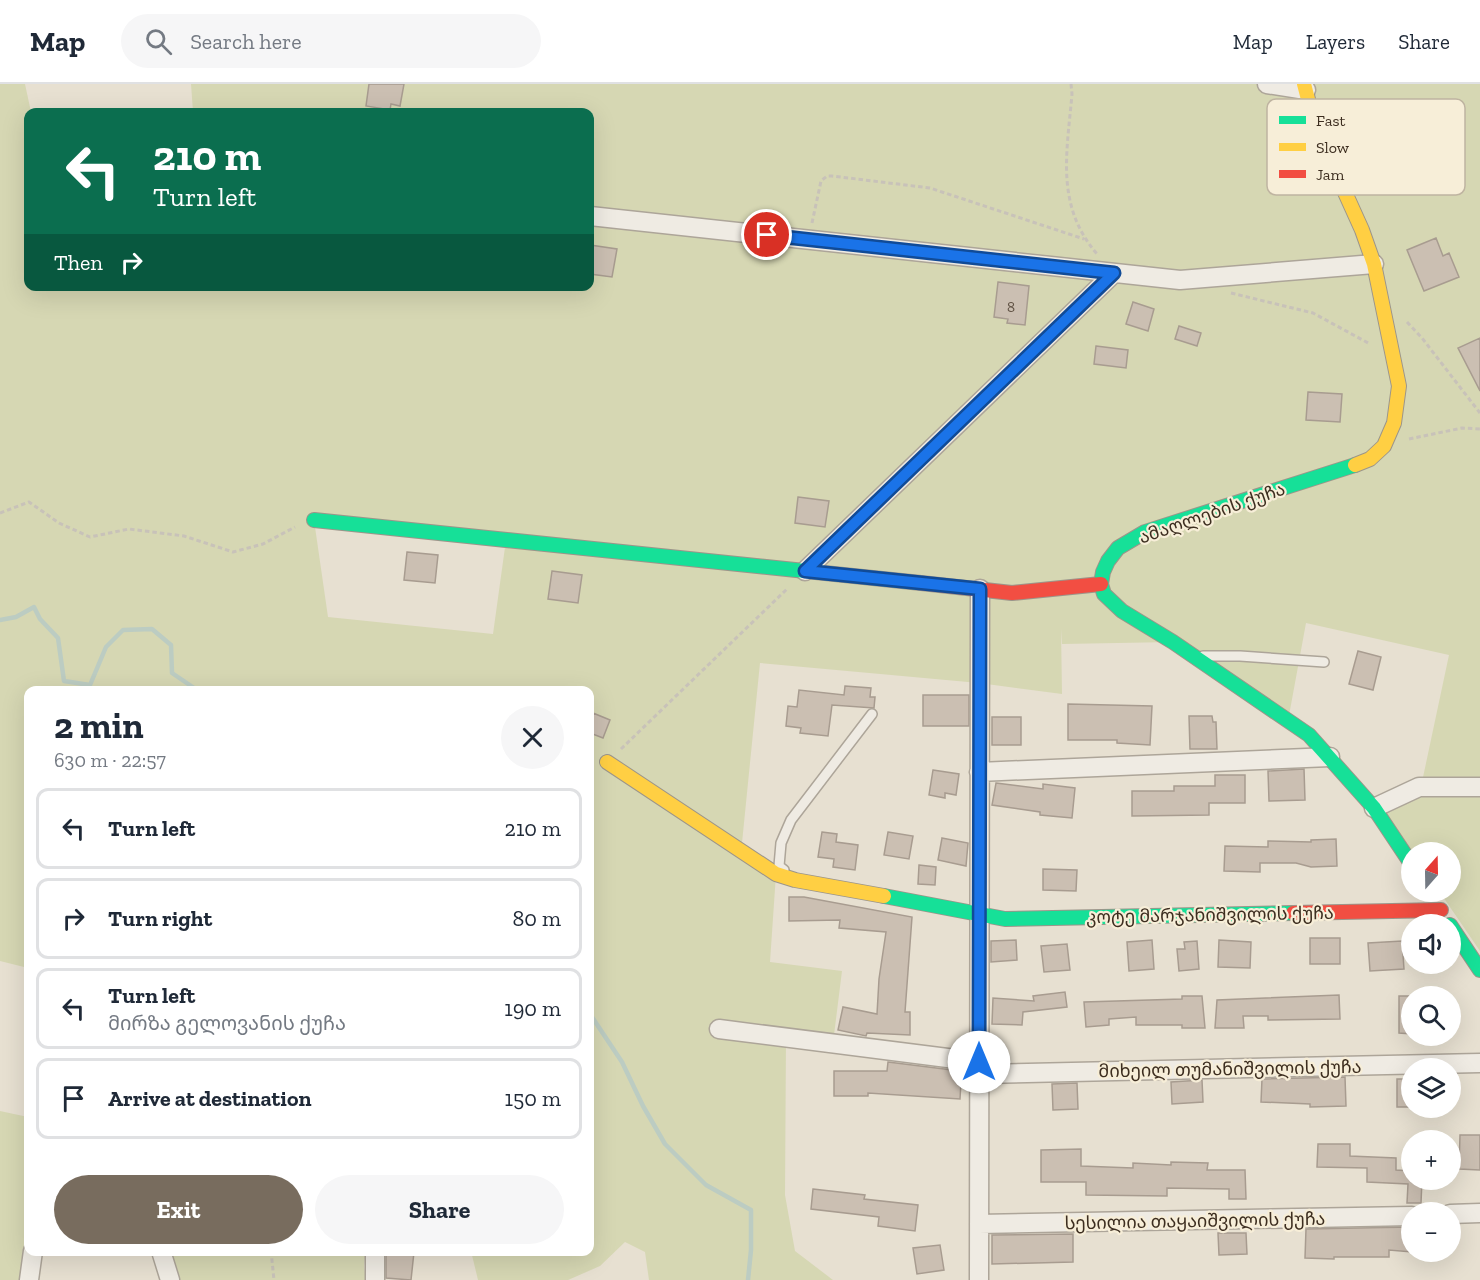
<!DOCTYPE html>
<html lang="en">
<head>
<meta charset="utf-8">
<style>
	:root { --surface:#fff; --page:#f6f6f7; --text:#1f2937; --muted:#747a83; --line:#e0e1e3; --accent:#786c5e }
	body { margin:0; font-family:"Zilla Slab","Noto Sans Georgian",serif; background:var(--page); color:var(--text); height:100vh; display:flex; flex-direction:column; font-size:22px; white-space:nowrap }
	* { box-sizing:border-box; margin:0 }
	p { font-size:20px; color:var(--muted) }
	.icon { flex:none; width:33px; height:33px; fill:none; stroke:currentColor; stroke-width:2; stroke-linecap:round; stroke-linejoin:round }
	.map { position:relative; flex:1; overflow:hidden }
	.side { position:absolute; left:24px; top:602px; width:570px; height:570px; display:flex; flex-direction:column; background:var(--surface); border-radius:12px; box-shadow:0 6px 24px #0002 }
	.side>* { flex:none }
	.banner { position:absolute; left:24px; top:24px; width:570px; height:183px; border-radius:12px; box-shadow:0 6px 24px #0002; background:#0b6e4f; color:#fff; overflow:hidden }
	.needle { width:39px; rotate:20deg }
	.fabs { position:absolute; left:1401px; top:758px; display:grid; gap:12px }
	.fabs a { display:grid; place-items:center; width:60px; height:60px; border-radius:50%; background:var(--surface); box-shadow:0 6px 24px #0002; font-size:30px }
	.pin { position:absolute; display:grid; place-items:center; width:51px; height:51px; color:#fff; margin:-26px; border:3px solid #fff; border-radius:50%; box-shadow:0 2px 6px #0007 }
	.me { position:absolute; width:66px; margin:-33px; rotate:0deg; stroke-linejoin:round; filter:drop-shadow(0 0 4px #0008) }
	.turn { display:flex; align-items:center; gap:21px; height:126px; padding:0 30px; font-size:27px }
	.turn .icon { width:78px; height:78px; stroke-width:2.5 }
	.turn b { display:block; font-size:42px; line-height:51px }
	.then { display:flex; align-items:center; height:57px; padding:0 30px; background:#0003; gap:12px; font-size:22px }
	.round { display:grid; place-items:center; flex:none; width:63px; height:63px; border-radius:32px; background:var(--page) }
	.overview { display:flex; align-items:center; justify-content:space-between; height:102px; padding:0 30px }
	h1 { font-size:36px; font-weight:800; line-height:45px }
	.primary-button { display:flex; gap:12px; margin-top:auto; padding:12px 30px }
	.primary-button a { flex:1; height:69px; border-radius:36px; background:var(--accent); color:#fff; font-size:24px; font-weight:800; line-height:69px; text-align:center }
	.primary-button a+a { background:var(--page); color:var(--text) }
	ul { padding:0; list-style:none }
	li { display:flex; align-items:center; gap:18px; height:81px; margin:0 12px 9px; padding:0 18px; border:3px solid var(--line); border-radius:12px }
	li div { flex:1 }
	li b { display:block; font-size:22px }
	li em { font-style:normal }
	header { display:flex; align-items:center; gap:36px; box-sizing:border-box; height:84px; padding:0 30px; background:var(--surface); border-bottom:2px solid var(--line) }
	header strong { font-size:28px }
	nav { display:flex; gap:33px; margin-inline-start:auto; font-size:21px }
	.search { width:420px; height:54px; background:var(--page); display:flex; align-items:center; gap:15px; box-sizing:border-box; padding:0 21px; border-radius:33px; color:var(--muted); font-size:22px }
	.map>svg:first-child { display:block }
</style>
</head>
<body>
<header>
<strong>Map</strong>
<div class="search"><svg class="icon" aria-label="search" viewBox="0 0 24 24"><circle cx="10" cy="10" r="6"/><path d="M15 15l6 6"/></svg>Search here</div>
<nav><a>Map</a><a>Layers</a><a>Share</a></nav>
</header>
<div class="map">
<svg width="1480" height="1196" viewBox="0 0 1480 1196">
	<rect width="100%" height="100%" fill="#e7e0d1"/>
	<path fill="#d6d7b3" fill-rule="evenodd" d="M0,0H25L31,28H28V202H590V28H193L191,0H1480V867L1439,807H1450V768H1412L1385,728L1422,698L1449,571L1306,539L1288,637L1173,558L1062,560L1061,545L1062,610L979,599L760,579L741,769L776,790L770,878L842,887L833,959L786,954L785,1111L795,1167L833,1196H649L645,1168L625,1158L600,1182L568,1196H478L471,1167H590V606H28V884L0,877ZM314,436L506,456L493,550L328,533Z
		M0,1027L28,1033V1145L21,1196H0Z
		M168,1167H366L364,1182L366,1196H177Z"/>
	<g fill="none" stroke-linecap="round" stroke-linejoin="round">
		<path stroke="#bcccc2" stroke-width="4.5" d="M0,536L16,533L34,523L40,535L58,554L64,597L90,601L106,563L123,546L152,545L171,561L172,589L197,606
			M590,930L622,978L643,1022L665,1060L706,1101L751,1126V1166L748,1196"/>
	</g>
	<path fill="#cbbfb2" stroke="#a89c90" stroke-width="1.5" d="M369,0H404L400,22L391,20L390,26L366,22Z
		M1436,154L1443,172L1449,169L1459,193L1424,207L1407,166Z
		M590,161L617,165L612,193L590,190Z
		M998,198L1029,202L1025,241L1007,239L1008,235L994,233Z
		M1133,218L1154,225L1148,247L1126,240Z
		M1179,242L1201,249L1197,262L1175,255Z
		M1480,254V307L1458,264Z
		M1096,262L1128,266L1126,284L1094,280Z
		M1308,308L1342,310L1340,338L1306,336Z
		M798,413L829,417L825,443L795,439Z
		M407,468L438,471L435,499L404,496Z
		M552,487L582,491L578,519L548,515Z
		M1358,567L1381,573L1373,606L1349,600Z
		M845,602L871,604L870,613H875L874,624L832,621L828,652L800,649L801,644L786,642L788,622L797,623L799,606L844,611Z
		M923,611H969V642H923Z
		M1068,620L1152,622L1150,661L1117,659V656H1068Z
		M593,629L610,636L603,654L590,649V637Z
		M1189,632H1212L1213,638H1216L1217,665H1190Z
		M992,633H1021V661H992Z
		M1304,685L1305,716L1269,717L1268,687Z
		M933,686L959,690L956,711L945,709V714L929,711Z
		M1215,691H1245V719H1209V731L1132,732V707H1174V702H1215Z
		M996,699L1043,705V700L1075,704L1072,734L1040,731V728L992,721Z
		M822,748L837,750L836,758L858,761L855,786L833,783L834,775L818,773Z
		M888,748L913,752L909,775L884,771Z
		M942,754L968,759L966,782L938,776Z
		M1336,755L1337,782L1311,783L1296,779H1260V788L1224,787L1225,762L1268,763V757L1311,758V756Z
		M919,781L936,783L935,801L918,800Z
		M1043,785L1077,786L1076,807L1043,806Z
		M789,813H804L912,833L905,928H910V951L867,949L866,952L838,946L843,923L877,930L879,895L886,848L839,844L840,836L789,837Z
		M1310,854H1340V880H1310Z
		M1016,856L1017,876L991,878V857Z
		M1152,856L1154,885L1129,887L1127,858Z
		M1219,856L1251,858L1250,884L1218,883Z
		M1197,857L1199,885L1179,887L1177,865H1185L1184,858Z
		M1402,857L1404,885L1370,887L1368,859Z
		M1067,860L1070,886L1044,888L1041,862Z
		M1065,908L1067,923L1023,928L1022,941L992,940L993,914L1034,917L1033,912Z
		M1339,911L1340,935L1268,936V932H1243L1244,944H1215L1217,916Z
		M1182,912H1202L1205,944H1182V941H1136V933L1109,935V941L1086,943L1084,918L1182,915Z
		M1399,912H1412V950L1399,949Z
		M888,978L968,988V999L961,998L960,1015L868,1009V1012H834V987H887Z
		M1345,993L1346,1022L1310,1023V1020L1261,1018L1262,995Z
		M1397,995H1412V1023H1397Z
		M1202,996L1203,1018L1172,1020L1171,998Z
		M1077,999L1078,1025L1053,1026L1052,1000Z
		M1460,1051H1480V1086L1459,1085Z
		M1318,1060H1350V1072L1396,1074V1086L1412,1087V1095H1422L1421,1119H1407L1408,1100L1367,1098V1084L1317,1083Z
		M1081,1065V1082L1133,1084V1079L1171,1081V1078L1208,1079L1207,1086H1245L1246,1115H1229V1105L1167,1104V1112L1086,1111V1098H1041V1066Z
		M813,1105L865,1111L864,1115L918,1121L915,1147L878,1142L879,1133L811,1125Z
		M1412,1143V1168L1389,1166V1173H1334V1175L1305,1174L1306,1145Z
		M1218,1149H1246L1247,1170L1219,1171Z
		M1073,1150V1178L992,1180V1151Z
		M940,1161L944,1186L917,1190L913,1164Z
		M386,1167L414,1168L411,1196L386,1194Z"/>
	<g fill="none" stroke-linecap="round" stroke-linejoin="round">
		<g stroke="#ada599" stroke-width="12">
			<path id="lane" d="M1203,572H1240L1324,578
				M784,786L779,782L781,759L791,736L872,630"/>
		</g>
		<g stroke="#ada599" stroke-width="21">
			<path id="street" d="M1267,0L1306,6
				M590,132L1180,196L1374,180
				M805,487L1114,189
				M979,688L1330,673
				M1374,724L1419,703H1480
				M719,945L979,978
				M979,990L1480,979
				M1450,1130L1480,1129
				M979,1140L1412,1132
				M161,1167L170,1196
				M375,1167V1196
				M29,1196L33,1167
				M979,1196L980,505"/>
		</g>
		<g stroke="#9c958a" stroke-width="16">
			<path id="fast" d="M1355,381L1145,448L1118,464L1108,477L1103,488L1101,500L1104,510L1122,527L1173,558L1309,651L1374,724L1412,781
				M314,436L921,499
				M884,812L1005,835L1293,829
				M1450,841L1480,886"/>
		</g>
		<g stroke="#9c958a" stroke-width="16">
			<path id="slow" d="M1304,0L1315,42L1362,146L1374,180L1399,302L1394,339L1384,362L1370,375L1355,381
				M607,678L776,790L795,796L884,812"/>
		</g>
		<g stroke="#9c958a" stroke-width="16">
			<path id="jam" d="M921,499L1012,509L1101,500
				M1293,829L1441,826"/>
		</g>
		<path stroke="#c8c2b9" stroke-width="3" stroke-dasharray="4.5 3" stroke-linecap="butt" d="M1071,0L1072,10C1067,69 1055,121 1097,170
			M812,139L821,97L827,92H832L930,104L1084,155
			M1231,209L1313,229L1370,260
			M1407,238L1422,254L1480,329
			M1409,355L1462,344L1480,345
			M0,429L29,418L59,439L90,453L129,445L184,452L233,468L263,460L295,443
			M621,665L787,505
			M271,1167L274,1196"/>
		<use href="#lane" stroke="#efebe3" stroke-width="9"/>
		<use href="#street" stroke="#efebe3" stroke-width="18"/>
		<use href="#fast" stroke="#16e098" stroke-width="14"/>
		<use href="#slow" stroke="#ffcf43" stroke-width="14"/>
		<use href="#jam" stroke="#f24e42" stroke-width="14"/>
	</g>
	<g fill="none" stroke-linecap="round" stroke-linejoin="round">
		<g stroke="#114b97" stroke-width="15">
			<path id="route" d="M767,151L1114,189L805,487L980,505L979,978"/>
		</g>
		<use href="#route" stroke="#1a73e8" stroke-width="10"/>
	</g>
	<g text-anchor="middle" stroke-width="4.5" stroke-linejoin="round" paint-order="stroke">
		<g font-size="15" fill="#605244">
			<text x="1011" y="228">8</text>
		</g>
		<g font-size="18" fill="#3d2e20" stroke="#f7eed8">
			<text transform="translate(1212 429) rotate(-19)" y="6">ამაღლების ქუჩა</text>
			<text transform="translate(1210 831) rotate(-1)" y="6">კოტე მარჯანიშვილის ქუჩა</text>
			<text transform="translate(1230 985) rotate(-1)" y="6">მიხეილ თუმანიშვილის ქუჩა</text>
			<text transform="translate(1195 1137) rotate(-1)" y="6">სესილია თაყაიშვილის ქუჩა</text>
		</g>
	</g>
	<rect x="1267" y="15" width="198" height="96" rx="9" fill="#f7eed8" stroke="#bfb4a1" stroke-width="1.5"/>
	<rect x="1279" y="32" width="27" height="8" fill="#16e098"/>
	<rect x="1279" y="59" width="27" height="8" fill="#ffcf43"/>
	<rect x="1279" y="86" width="27" height="8" fill="#f24e42"/>
	<g font-size="16" fill="#3d2e20">
		<text x="1316" y="42">Fast</text>
		<text x="1316" y="69">Slow</text>
		<text x="1316" y="96">Jam</text>
	</g>
</svg>
<div class="fabs">
<a><svg class="needle" viewBox="-14 -14 28 28"><path d="M0-13l5 13h-10z" fill="#e53935"/><path d="M0 13l5-13h-10z" fill="#747a83"/></svg></a>
<a><svg class="icon" aria-label="sound" viewBox="0 0 24 24"><path d="M4 9h4l5-4v14l-5-4H4zM17 9q2 3 0 6"/></svg></a>
<a><svg class="icon" aria-label="search" viewBox="0 0 24 24"><circle cx="10" cy="10" r="6"/><path d="M15 15l6 6"/></svg></a>
<a><svg class="icon" aria-label="layers" viewBox="0 0 24 24"><path d="M12 4l9 5-9 5-9-5zM3 14l9 5 9-5"/></svg></a>
<a>+</a>
<a>−</a>
</div>
<div class="pin" style="left:767px;top:151px;background:#d93025"><svg class="icon" aria-label="arrive" viewBox="0 0 24 24"><path d="M6 21V4h12l-3 4 3 4H6"/></svg></div>
<svg class="me" style="left:979px;top:978px" viewBox="-20 -20 40 40"><circle r="19" fill="#fff"/><path d="M0-13L10 11 0 6-10 11z" fill="#1a73e8"/></svg>
<div class="banner">
<div class="turn"><svg class="icon" aria-label="left" viewBox="0 0 24 24"><path d="M17 20v-9H6M10 6l-5 5 5 5"/></svg><div><b>210 m</b>Turn left</div></div>
<div class="then">Then<svg class="icon" aria-label="right" viewBox="0 0 24 24"><path d="M7 20v-9h11M14 6l5 5-5 5"/></svg></div>
</div>
<section class="side">
<div class="overview"><div><h1>2 min</h1><p>630 m · 22:57</p></div><a class="round"><svg class="icon" aria-label="close" viewBox="0 0 24 24"><path d="M6 6l12 12M18 6L6 18"/></svg></a></div>
<ul>
<li><svg class="icon" aria-label="left" viewBox="0 0 24 24"><path d="M17 20v-9H6M10 6l-5 5 5 5"/></svg><div><b>Turn left</b></div><em>210 m</em></li>
<li><svg class="icon" aria-label="right" viewBox="0 0 24 24"><path d="M7 20v-9h11M14 6l5 5-5 5"/></svg><div><b>Turn right</b></div><em>80 m</em></li>
<li><svg class="icon" aria-label="left" viewBox="0 0 24 24"><path d="M17 20v-9H6M10 6l-5 5 5 5"/></svg><div><b>Turn left</b><p>მირზა გელოვანის ქუჩა</p></div><em>190 m</em></li>
<li><svg class="icon" aria-label="arrive" viewBox="0 0 24 24"><path d="M6 21V4h12l-3 4 3 4H6"/></svg><div><b>Arrive at destination</b></div><em>150 m</em></li>
</ul>
<div class="primary-button"><a>Exit</a><a>Share</a></div>
</section>
</div>
</body>
</html>
